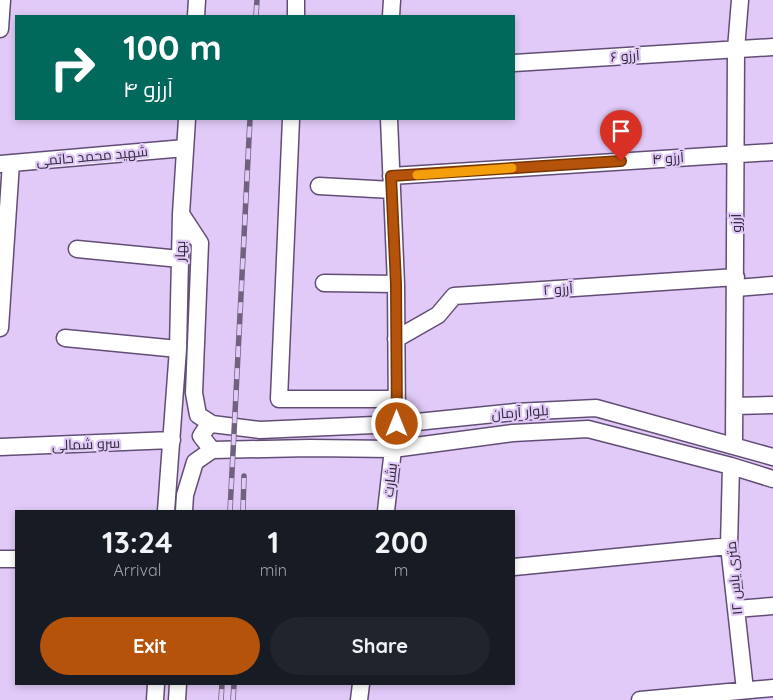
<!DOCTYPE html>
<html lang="en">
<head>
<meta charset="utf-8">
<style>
	:root { --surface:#171b24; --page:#20242c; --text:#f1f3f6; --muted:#9ea1a6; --accent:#b45309 }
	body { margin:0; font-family:Quicksand,Cairo,sans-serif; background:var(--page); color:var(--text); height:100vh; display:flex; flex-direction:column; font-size:19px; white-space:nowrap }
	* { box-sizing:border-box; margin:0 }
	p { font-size:16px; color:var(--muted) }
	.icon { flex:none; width:28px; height:28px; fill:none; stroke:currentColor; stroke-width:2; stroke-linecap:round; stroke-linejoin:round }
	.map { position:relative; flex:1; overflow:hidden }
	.panel { position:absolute; left:15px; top:510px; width:500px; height:175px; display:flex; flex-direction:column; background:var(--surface); border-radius:0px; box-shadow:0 2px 8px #0003 }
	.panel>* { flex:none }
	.banner { position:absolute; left:15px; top:15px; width:500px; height:105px; border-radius:0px; box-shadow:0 2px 8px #0003; background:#00695c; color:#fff; overflow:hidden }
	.pin { position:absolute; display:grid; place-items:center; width:42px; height:42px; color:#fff; margin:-51px -21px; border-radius:50% 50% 50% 0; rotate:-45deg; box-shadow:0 0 5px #0007 }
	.pin .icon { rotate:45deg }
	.me { position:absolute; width:55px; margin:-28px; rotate:0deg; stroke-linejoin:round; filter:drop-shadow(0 0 4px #0008) }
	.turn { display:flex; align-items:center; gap:18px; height:105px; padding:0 25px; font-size:22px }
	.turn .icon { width:65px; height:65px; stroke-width:2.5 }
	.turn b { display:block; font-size:35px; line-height:42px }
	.eta { display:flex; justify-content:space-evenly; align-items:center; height:85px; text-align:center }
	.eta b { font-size:30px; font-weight:800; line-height:35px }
	.button { display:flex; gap:10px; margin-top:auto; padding:10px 25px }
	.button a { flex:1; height:58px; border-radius:30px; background:var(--accent); color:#fff; font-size:20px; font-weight:800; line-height:58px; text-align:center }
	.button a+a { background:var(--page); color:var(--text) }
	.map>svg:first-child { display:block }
</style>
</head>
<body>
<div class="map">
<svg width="773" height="700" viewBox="0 0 773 700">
	<rect width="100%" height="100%" fill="#e1caf8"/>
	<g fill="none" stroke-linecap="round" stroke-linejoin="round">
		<g stroke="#624e75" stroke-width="19">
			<path id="minor" d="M196,16L197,0
				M296,16V0
				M391,16L392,0
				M0,29L2,0
				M514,63L773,47
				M291,119L279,399H397
				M389,119L396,284L397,424
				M0,164L185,148
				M391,176L773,152
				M319,186L392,190
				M181,214L200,243L194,393L198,415L212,424
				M77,249L180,259
				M324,283L396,284
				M736,288L773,285
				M0,328L11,163
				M65,338L178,349
				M396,339L438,315L454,296L736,277
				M735,406L773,405
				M734,446L736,49L740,0
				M0,447L172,440
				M773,457L596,408L515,412L397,424L260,430L212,424L207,427L201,436L212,450L310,448L393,449L513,433L588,429L731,466L773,479
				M731,466L729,546L745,690
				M166,511L178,349L181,214L187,119
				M184,511L185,495L195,462L212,450
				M386,511L393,449
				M0,559H16
				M514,567L729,546
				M736,609L773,606
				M155,700L156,684
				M177,700L178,684
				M359,700L361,684
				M640,700L773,688"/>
		</g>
		<use href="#minor" stroke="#fff" stroke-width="16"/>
		<g stroke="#70627e" stroke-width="5.5">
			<path id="rail" d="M256,16L257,0
				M230,511L250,119
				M243,511L244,476
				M221,700L222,684
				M233,700L234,684"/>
		</g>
		<use href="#rail" stroke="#e1caf8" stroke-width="4" stroke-dasharray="11" stroke-linecap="butt"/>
	</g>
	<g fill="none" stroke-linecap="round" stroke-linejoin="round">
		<g stroke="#753606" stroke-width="12">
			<path id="route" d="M397,424L396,284L391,176L621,161"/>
		</g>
		<use href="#route" stroke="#b45309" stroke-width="9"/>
		<path stroke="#f59e0b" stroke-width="9" d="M417,175L512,168"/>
	</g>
	<g text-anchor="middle" stroke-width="4.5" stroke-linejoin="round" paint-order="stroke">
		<g font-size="14" fill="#31283a" stroke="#e1caf8">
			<text transform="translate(625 56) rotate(-4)" y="5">آرزو ۶</text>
			<text transform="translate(92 156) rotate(-5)" y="5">شهید محمد حاتمی</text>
			<text transform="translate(668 158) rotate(-4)" y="5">آرزو ۴</text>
			<text transform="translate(736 223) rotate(-90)" y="5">آرزو</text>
			<text transform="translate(180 251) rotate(-89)" y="5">بهار</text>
			<text transform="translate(558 289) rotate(-4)" y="5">آرزو ۲</text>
			<text transform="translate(520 412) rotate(-4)" y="5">بلوار آرمان</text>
			<text transform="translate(86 444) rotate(-2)" y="5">سرو شمالی</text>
			<text transform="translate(390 480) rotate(-83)" y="5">بشارت</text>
			<text transform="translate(734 578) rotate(-95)" y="5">۱۲ متری یاس</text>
		</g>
	</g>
</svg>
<div class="pin" style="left:621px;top:161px;background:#d93025"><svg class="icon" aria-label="arrive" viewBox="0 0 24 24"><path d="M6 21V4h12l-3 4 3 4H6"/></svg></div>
<svg class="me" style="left:397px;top:424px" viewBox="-20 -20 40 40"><circle r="17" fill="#b45309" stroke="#fff" stroke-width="3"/><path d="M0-11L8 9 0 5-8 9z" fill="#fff"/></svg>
<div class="banner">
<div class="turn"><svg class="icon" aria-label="right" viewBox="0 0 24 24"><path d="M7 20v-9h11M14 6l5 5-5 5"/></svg><div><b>100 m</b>آرزو ۴</div></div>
</div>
<section class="panel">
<div class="eta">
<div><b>13:24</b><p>Arrival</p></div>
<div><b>1</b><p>min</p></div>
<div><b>200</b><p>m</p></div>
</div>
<div class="button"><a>Exit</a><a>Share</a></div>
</section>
</div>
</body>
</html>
